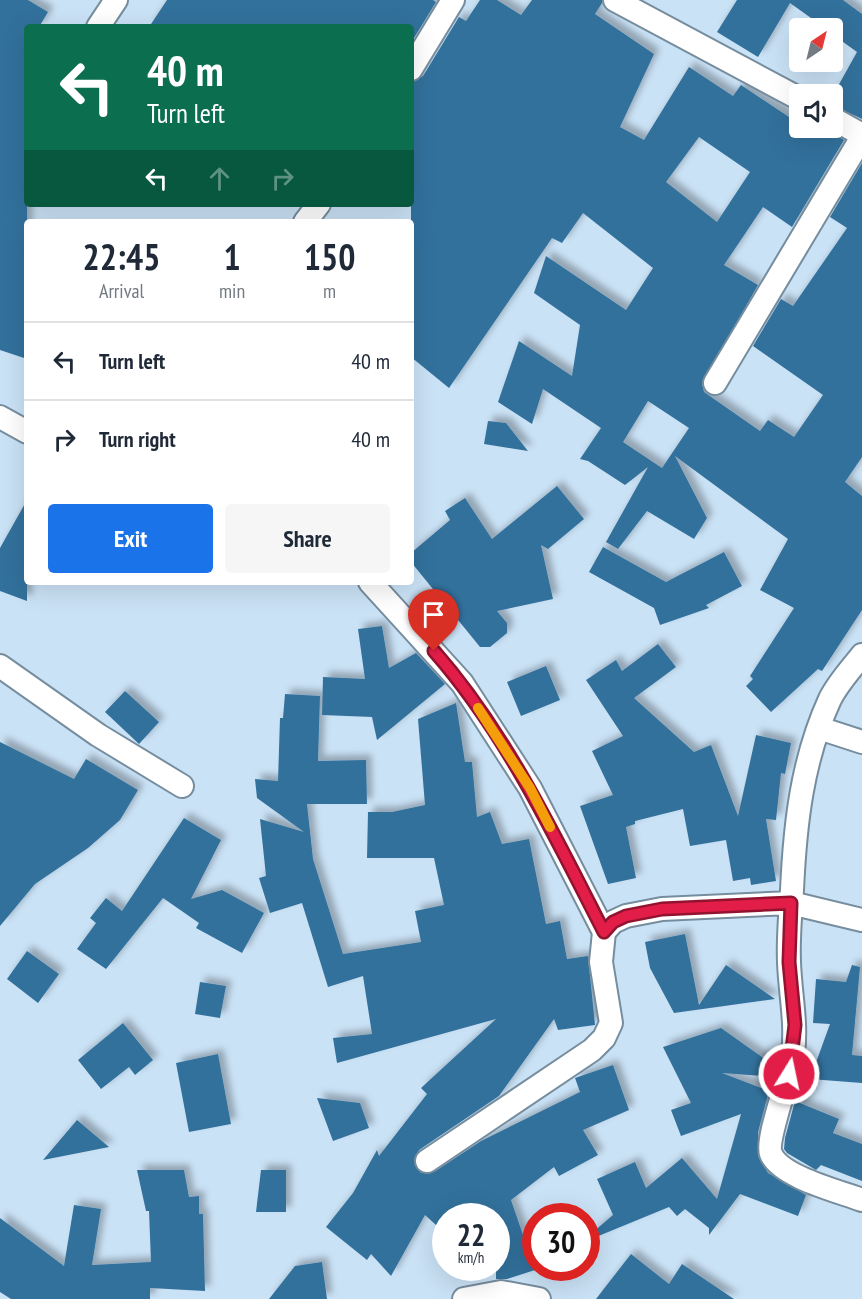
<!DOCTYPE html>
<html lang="en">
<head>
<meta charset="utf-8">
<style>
	:root { --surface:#fff; --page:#f6f6f7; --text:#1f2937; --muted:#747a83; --line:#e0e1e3; --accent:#1a73e8 }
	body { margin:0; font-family:"PT Sans Narrow",sans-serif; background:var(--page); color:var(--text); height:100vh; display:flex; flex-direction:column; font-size:22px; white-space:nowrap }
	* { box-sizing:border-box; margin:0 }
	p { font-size:20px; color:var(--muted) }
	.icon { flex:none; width:33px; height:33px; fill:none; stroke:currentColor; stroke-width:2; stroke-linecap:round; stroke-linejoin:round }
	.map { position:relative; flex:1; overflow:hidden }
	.details { position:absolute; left:24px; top:219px; width:390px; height:366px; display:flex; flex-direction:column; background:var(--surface); border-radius:6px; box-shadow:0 6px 24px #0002 }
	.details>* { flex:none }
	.banner { position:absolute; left:24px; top:24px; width:390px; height:183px; border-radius:6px; box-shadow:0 6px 24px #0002; background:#0b6e4f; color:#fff; overflow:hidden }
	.needle { width:39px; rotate:35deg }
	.buttons { position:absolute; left:789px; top:18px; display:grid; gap:12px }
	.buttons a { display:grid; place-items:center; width:54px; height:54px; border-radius:6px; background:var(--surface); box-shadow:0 6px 24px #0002; font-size:30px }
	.speed { position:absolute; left:432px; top:1203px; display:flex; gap:12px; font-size:30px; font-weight:700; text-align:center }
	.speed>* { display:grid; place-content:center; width:78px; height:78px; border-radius:50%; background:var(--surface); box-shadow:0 6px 24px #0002; line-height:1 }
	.speed small { font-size:15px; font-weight:400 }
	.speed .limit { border:9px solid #d22; background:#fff; color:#111 }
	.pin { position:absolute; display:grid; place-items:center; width:51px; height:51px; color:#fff; margin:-62px -26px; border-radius:50% 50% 50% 0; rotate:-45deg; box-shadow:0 0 6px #0007 }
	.pin .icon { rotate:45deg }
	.me { position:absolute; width:66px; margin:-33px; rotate:10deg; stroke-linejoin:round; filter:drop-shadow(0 0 4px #0008) }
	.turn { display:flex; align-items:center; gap:21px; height:126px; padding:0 24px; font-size:27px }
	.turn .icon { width:78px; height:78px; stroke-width:2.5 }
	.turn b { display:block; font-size:42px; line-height:51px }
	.lanes { display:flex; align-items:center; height:57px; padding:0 24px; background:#0003; justify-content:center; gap:30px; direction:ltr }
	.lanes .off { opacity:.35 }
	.eta { display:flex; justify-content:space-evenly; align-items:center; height:102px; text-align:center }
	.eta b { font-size:36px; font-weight:700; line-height:42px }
	.cta { display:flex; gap:12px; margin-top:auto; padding:12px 24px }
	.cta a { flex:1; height:69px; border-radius:6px; background:var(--accent); color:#fff; font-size:24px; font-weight:700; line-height:69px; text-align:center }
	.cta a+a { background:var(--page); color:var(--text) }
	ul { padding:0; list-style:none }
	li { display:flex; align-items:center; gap:18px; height:78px; padding:0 24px; border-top:2px solid var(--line) }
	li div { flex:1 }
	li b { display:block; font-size:22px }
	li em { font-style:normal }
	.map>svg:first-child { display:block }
</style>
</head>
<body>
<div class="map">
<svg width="862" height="1299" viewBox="0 0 862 1299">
	<defs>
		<filter id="shadow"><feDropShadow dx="5.5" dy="-5.5" stdDeviation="3" flood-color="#0004"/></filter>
	</defs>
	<rect width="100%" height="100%" fill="#cae2f6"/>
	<path fill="#33719c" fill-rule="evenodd" filter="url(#shadow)" d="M0,0H28L48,12L39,27H27V359L0,350Z
		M167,0H433L436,2L411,43V27H149Z
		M480,0H497L521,15L532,0H602V3L595,14L654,54L620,127L644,140L689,67L733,96L741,85L792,119L795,113L800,116V128H823L844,140L792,227L763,207L724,265L758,285L702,383L704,392L760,431L768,420L794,437L823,395L753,346L781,299L793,306L847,228L830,217L862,163V457L845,482L862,496V610L822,671L818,669L771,712L746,686L753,679L750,676L794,608L760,590L788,539L675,456L707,518L694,539L647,511L618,549L606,542L648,467L625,485L588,461L580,459L601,428L543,389L532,424L498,402L519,341L572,376L580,325L534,293L546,256L626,310L653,268L583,213L562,243L552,238L449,388L411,357V82L423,76L459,17L466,21ZM699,137L750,172L717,222L666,182ZM648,401L689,428L662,468L623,442Z
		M737,0H843L862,14V119L832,105V97L857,52L832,34V28H825L790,3L758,57L717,32Z
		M488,421L506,423L528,451L484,444Z
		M557,486L584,519L548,549L541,545L553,599L497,611L507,623V633L490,647H480L411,562V553L450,520L445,511L465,498L492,539Z
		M27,500V601L0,591V548Z
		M603,547L666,582L724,552L742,586L706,605L709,608L660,625L654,608L589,572Z
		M382,626L389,668L416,653L445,684L377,740L372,717L322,715L323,677L365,679L358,629Z
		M658,644L676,667L634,698L694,752L711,745L738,816L756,735L791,743L785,774L781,773L776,820L766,819L776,881L751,885L750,878L733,881L726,840L690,846L683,809L635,821V824L626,827L636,878L608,884L580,806L613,795L592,751L623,736L586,680L616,660L622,671Z
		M546,666L560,700L521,716L507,682Z
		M125,691L159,722L139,744L105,712Z
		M285,694L320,696L318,761L366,760L367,804H307L313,859L343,954L421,942L415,911L444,905L434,858H367L368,812H392L425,805L418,719L456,703L465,762H472L477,817L490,812L502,844L529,839L546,924L560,921L567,959L588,956L595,1025L558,1030L554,1019L499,1096L419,1150L414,1161L421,1173L434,1172L481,1141L580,1092L575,1078L613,1065L629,1110L583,1130L598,1155L559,1176L554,1167L511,1200L535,1270L507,1279H496V1216H446V1234L425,1215L391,1276L371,1254L367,1260L326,1227L353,1193L377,1150L379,1156L427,1094L421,1088L496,1019L337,1063L333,1038L372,1034L363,976L328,987L302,903L270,913L259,878L266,876L260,819L304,832L257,798L255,779L278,781L280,718H283Z
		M0,742L74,779L86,759L138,790L120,820L88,848L35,884L0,926Z
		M184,818L221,840L191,899L222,890L264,913L242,953L196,928L199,923L163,898L106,969L77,949L96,923L90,918L106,898L122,911Z
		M685,934L699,1005L726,965L775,999L674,1013L650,968L645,942Z
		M27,951L59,974L38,1003L7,979Z
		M852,965L860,967L852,1055L862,1056V1083L810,1079L830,1024L813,1023L816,979L846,982Z
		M200,982L226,986L220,1018L195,1014Z
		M123,1023L153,1060L135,1075L129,1067L101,1089L78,1060Z
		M721,1028L776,1067L774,1077L722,1073L769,1091L758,1132V1156L768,1173L806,1195L798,1216L740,1194L709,1235V1228L685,1209L677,1216L669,1207L596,1237L593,1232L613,1215L597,1179L635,1162L646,1188L682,1158L717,1199L741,1114L681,1136L671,1110L691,1103L663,1047Z
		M218,1054L231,1124L189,1132L176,1063Z
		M317,1098L360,1103L369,1128L333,1141Z
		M795,1101L839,1119L833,1133L862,1144V1181L821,1165L816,1170L787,1153L784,1149L785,1138Z
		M77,1120L109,1147L43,1160Z
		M137,1170H184L189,1197L199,1196V1214H203L205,1291L150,1288V1299H11L0,1292V1218L64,1266L74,1205L101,1209L92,1265L151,1262L149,1211H146Z
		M261,1170H286V1212H256Z
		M631,1254L669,1284L682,1264L734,1299H596Z
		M322,1262L327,1299H269L295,1266Z"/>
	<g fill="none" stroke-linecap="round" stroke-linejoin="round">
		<g stroke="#768d9e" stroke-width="26">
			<path id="street" d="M615,0L800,99
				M98,27L116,0
				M411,69L453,0
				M832,118L862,135
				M305,222L319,204
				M715,383L862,137
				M0,417L27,432
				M370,582L462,683L530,788L604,932
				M862,655C851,669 838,683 830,699C802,760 795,824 792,890C790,914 788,938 789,962C790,993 797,1023 793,1053C791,1074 765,1140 771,1154C781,1177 838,1191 862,1200
				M0,666L98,735L182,786
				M819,728L862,742
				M427,1161L592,1050L604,1038L611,1023L601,962L604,932L613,922L626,916L662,909L791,903L862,920
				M464,1299L501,1292L539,1299"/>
		</g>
		<use href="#street" stroke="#fff" stroke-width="22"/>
	</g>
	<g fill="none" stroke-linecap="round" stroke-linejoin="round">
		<g stroke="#92132f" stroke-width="15">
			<path id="route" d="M434,651C507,734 554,835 604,932L613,922L626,916L662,909L791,903L789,962L795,1025L789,1074"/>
		</g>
		<use href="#route" stroke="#e11d48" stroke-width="10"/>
		<path stroke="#f59e0b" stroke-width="10" d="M478,708L530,788L550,827"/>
	</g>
</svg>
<div class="buttons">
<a><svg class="needle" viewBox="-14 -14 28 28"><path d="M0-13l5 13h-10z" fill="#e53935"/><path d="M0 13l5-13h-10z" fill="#747a83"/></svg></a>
<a><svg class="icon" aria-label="sound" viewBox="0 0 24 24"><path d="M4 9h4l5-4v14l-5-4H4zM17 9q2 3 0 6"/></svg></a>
</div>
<div class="speed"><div>22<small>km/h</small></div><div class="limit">30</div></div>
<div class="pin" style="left:434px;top:651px;background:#d93025"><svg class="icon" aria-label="arrive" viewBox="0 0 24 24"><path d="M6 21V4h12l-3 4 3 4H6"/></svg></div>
<svg class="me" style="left:789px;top:1074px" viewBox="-20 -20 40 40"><circle r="17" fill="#e11d48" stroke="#fff" stroke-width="3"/><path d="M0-11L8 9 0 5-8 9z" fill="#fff"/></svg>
<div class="banner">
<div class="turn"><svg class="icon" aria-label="left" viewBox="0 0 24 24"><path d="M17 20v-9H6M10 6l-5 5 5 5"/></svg><div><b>40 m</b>Turn left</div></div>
<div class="lanes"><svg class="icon" aria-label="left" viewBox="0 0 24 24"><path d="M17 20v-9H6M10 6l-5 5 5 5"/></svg><svg class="icon off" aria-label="ahead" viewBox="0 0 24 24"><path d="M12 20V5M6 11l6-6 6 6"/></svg><svg class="icon off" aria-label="right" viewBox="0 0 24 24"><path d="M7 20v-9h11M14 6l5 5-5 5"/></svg></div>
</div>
<section class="details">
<div class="eta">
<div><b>22:45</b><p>Arrival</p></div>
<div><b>1</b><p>min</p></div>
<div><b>150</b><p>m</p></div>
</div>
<ul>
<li><svg class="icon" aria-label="left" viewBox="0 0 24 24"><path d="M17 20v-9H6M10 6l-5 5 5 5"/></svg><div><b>Turn left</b></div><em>40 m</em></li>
<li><svg class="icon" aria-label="right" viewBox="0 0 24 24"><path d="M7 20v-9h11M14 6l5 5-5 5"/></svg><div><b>Turn right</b></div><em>40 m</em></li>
</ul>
<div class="cta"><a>Exit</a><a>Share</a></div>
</section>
</div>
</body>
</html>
